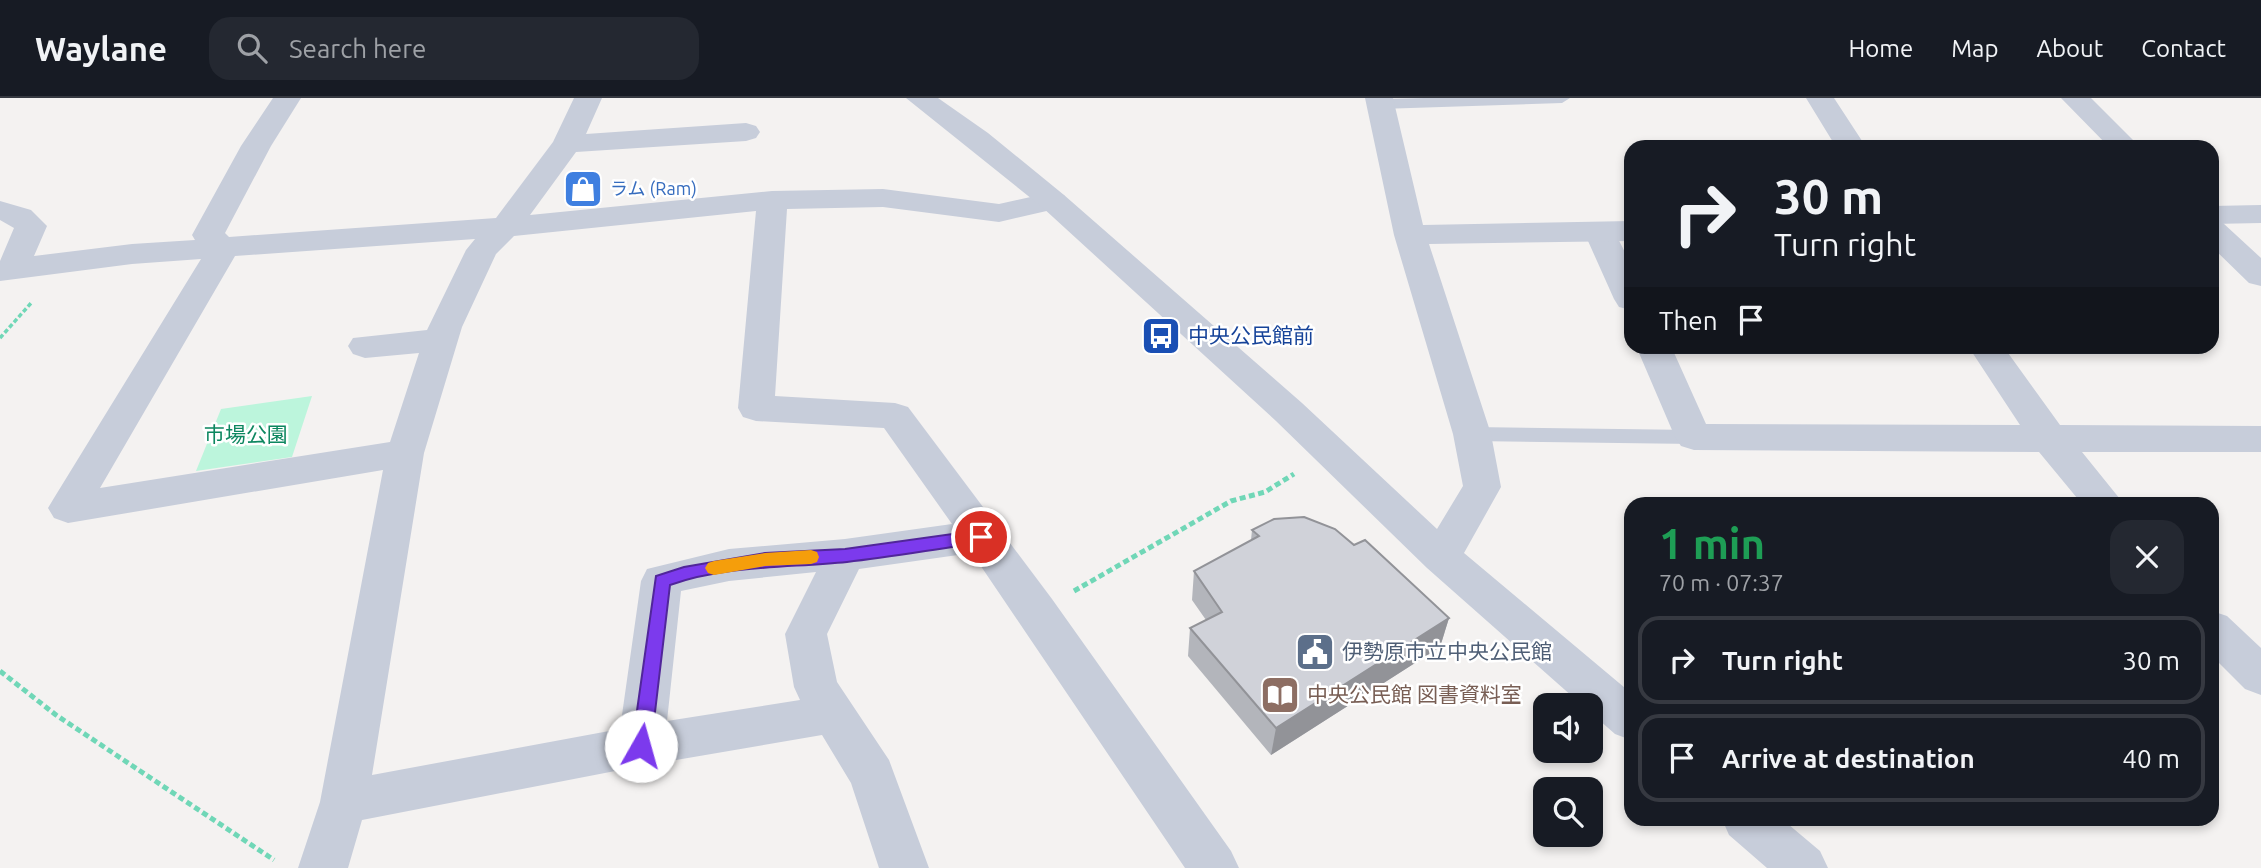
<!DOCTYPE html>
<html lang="en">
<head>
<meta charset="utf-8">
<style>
	:root { --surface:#171b24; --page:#242831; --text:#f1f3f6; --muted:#9ea1a6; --line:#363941 }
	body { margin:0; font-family:Ubuntu,"Noto Sans JP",sans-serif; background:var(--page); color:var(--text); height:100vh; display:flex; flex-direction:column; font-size:26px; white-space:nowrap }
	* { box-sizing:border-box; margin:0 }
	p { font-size:23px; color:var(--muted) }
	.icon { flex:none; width:38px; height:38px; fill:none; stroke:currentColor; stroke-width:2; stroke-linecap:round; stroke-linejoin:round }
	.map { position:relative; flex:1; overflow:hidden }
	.sheet { position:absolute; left:1624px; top:399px; width:595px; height:329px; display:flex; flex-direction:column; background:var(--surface); border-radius:21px; box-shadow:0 4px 10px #0003 }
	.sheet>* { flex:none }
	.banner { position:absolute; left:1624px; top:42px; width:595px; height:214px; border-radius:21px; box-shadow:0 4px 10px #0003; background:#171b24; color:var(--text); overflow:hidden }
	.tools { position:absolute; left:1533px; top:595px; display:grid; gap:14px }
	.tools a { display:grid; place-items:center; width:70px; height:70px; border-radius:14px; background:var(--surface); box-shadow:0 4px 10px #0003; font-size:35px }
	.pin { position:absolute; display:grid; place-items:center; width:60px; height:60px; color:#fff; margin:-30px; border:4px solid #fff; border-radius:50%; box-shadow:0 2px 7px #0007 }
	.me { position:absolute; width:77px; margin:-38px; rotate:7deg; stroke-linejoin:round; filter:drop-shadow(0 0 5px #0008) }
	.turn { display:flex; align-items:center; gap:24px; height:147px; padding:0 35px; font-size:32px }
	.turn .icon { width:91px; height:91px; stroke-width:2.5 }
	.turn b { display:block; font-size:49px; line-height:60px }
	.then { display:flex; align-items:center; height:66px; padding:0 35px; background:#0003; gap:14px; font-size:26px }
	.round { display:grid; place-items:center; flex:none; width:74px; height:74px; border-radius:21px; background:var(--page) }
	.head { display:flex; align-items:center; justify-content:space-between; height:119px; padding:0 35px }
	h1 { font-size:42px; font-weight:700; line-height:52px; color:#1e9e55 }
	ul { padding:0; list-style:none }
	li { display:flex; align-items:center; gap:21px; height:88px; margin:0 14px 10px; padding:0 21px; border:4px solid var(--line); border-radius:21px }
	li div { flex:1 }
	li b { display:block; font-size:26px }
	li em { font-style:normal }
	header { display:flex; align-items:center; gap:42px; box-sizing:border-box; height:98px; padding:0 35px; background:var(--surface); border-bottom:2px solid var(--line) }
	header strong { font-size:33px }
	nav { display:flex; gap:38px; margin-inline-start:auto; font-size:24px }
	.search { width:490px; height:63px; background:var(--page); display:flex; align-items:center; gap:18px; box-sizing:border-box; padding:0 24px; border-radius:21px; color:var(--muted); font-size:26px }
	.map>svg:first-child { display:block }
</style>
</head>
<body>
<header>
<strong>Waylane</strong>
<div class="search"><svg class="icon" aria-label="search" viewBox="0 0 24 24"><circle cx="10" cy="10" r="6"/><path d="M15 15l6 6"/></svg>Search here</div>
<nav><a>Home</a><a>Map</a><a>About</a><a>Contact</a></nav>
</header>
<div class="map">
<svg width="2261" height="770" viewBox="0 0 2261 770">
	<rect width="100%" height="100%" fill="#f4f2f1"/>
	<path fill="#bcf5dc" d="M312,298L292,359L196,373L221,311Z"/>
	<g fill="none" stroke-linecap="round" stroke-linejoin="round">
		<path stroke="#70d7b7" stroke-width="3.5" stroke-dasharray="4.5 2.5" stroke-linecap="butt" d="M0,240L32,204"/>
		<path stroke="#70d7b7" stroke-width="5" stroke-dasharray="6 3.5" stroke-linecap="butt" d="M1074,493L1231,403L1265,394L1294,376
			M0,573L56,617L274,762"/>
		<path fill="#c7cdda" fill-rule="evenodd" d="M1424,0H1570L1562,5L1380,11L1372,6L1380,1Z
			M1472,329L1694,332L1701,334L1704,339L1701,344L1694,346L1472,343L1465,341L1462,336L1465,331Z"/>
		<path fill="#c7cdda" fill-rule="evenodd" d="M273,0H301L271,48L225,135L229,139L496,120L553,44L574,0H602L586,36L746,25L756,28L760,34L756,40L746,43L576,54L530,117L772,93L883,91L999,106L1053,94L1064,97L1068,103L1064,109L999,124L883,109L787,111L775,298L895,305L908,309L1052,501L1231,753L1239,770H1185L972,455L859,471L827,536L837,584L889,662L929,770H879L851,685L822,637L641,668L362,722L348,770H298L320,704L383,372L68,425L54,420L48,410L54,400L201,161L132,166L0,183V163L14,130L0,122V103L31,112L47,128L34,158L132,146L195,142L192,137L241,48ZM756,113L738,310L743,319L756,323L884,330L952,426L845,441L729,451L647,471L641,483L620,631L372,677L424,355L462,229L496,156L514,138ZM475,141L466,152L427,232L353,240L348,248L353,256L365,260L419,255L390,344L100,390L235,158ZM816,474L785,536L794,589L800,602L667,623L681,493L729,483Z
			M1806,0H1834L1866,49H1836Z
			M2061,0H2091L2140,49H2109Z
			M2212,122L2223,125L2261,160V188L2249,185L2212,149Z
			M1600,124L1611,127L1631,166V212L1619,209L1614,201L1584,134L1589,127Z
			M1636,248H1671L1706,326L2020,327L1968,248H2003L2060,327L2261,328V354H2082L2124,406H2082L2039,354L1694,352L1681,348L1675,339Z
			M2212,513L2227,518L2261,550V597L2245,591L2212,558Z"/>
		<path fill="#c7cdda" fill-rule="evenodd" d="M906,0H938L988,35L1064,97L1302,305L1437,431L1463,388L1453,336L1394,137L1365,0H1393L1423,127L1631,123V143L1429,146L1491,336L1501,389L1464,455L1631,595V642L1615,636L1591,615V607H1582L1427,470L1276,323L1042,109Z
			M2261,107V125L2212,126V108Z
			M1722,721H1782L1820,753L1828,770H1767L1729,737Z"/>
	</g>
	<path fill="#b3b5bb" d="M1252,432L1354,447L1449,520L1440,549L1271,657L1188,558L1190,530L1206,522L1192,502L1194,473L1251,442Z"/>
	<path fill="#929398" d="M1449,520L1440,549L1271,657L1276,630Z"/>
	<path fill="#d0d2d9" stroke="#929398" stroke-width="2" d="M1304,419L1335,431L1354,447L1365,442L1449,520L1276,630L1190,530L1222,514L1194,473L1259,438L1252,432L1274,421Z"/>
	<path fill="#7c3aed" stroke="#51269a" stroke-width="2" d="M981,432L989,439L981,445C936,451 891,459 847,464C787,470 727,467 670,487L651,648L648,654L641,657L635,654L632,648L656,478L684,469L765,455L845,451Z"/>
	<path fill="#f59e0b" d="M811,452L817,454L819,459L817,464L811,466L765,468L714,477L708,475L705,470L708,465L714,463L765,455Z"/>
	<defs>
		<g id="shop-square" transform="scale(2.0125)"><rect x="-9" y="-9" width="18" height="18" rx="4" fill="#3f7fe0" stroke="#fff"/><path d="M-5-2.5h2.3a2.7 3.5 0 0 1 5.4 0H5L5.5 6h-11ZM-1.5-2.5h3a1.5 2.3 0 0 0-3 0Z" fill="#fff"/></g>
		<g id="bus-square" transform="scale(2.0125)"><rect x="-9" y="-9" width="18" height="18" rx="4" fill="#1a4fb4" stroke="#fff"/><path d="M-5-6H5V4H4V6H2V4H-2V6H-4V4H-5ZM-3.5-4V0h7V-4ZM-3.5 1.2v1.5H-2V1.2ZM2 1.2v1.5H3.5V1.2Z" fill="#fff"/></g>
		<g id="civic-square" transform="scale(2.0125)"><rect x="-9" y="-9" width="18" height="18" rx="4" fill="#5c6f8a" stroke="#fff"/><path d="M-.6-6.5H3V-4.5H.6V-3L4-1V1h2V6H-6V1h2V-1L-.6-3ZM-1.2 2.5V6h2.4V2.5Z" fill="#fff"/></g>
		<g id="library-square" transform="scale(2.0125)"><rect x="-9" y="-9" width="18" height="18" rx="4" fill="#8d6e63" stroke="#fff"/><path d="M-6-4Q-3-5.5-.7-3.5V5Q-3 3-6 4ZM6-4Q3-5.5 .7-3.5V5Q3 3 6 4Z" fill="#fff"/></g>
	</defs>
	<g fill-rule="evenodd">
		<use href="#shop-square" x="583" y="91"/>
		<use href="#bus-square" x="1161" y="238"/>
		<use href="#civic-square" x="1315" y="554"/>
		<use href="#library-square" x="1280" y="597"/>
	</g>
	<g text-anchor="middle" stroke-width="5" stroke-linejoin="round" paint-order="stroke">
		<g font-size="18" fill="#366cbe" stroke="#fff" text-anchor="start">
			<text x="610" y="97">ラム (Ram)</text>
		</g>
		<g font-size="21" fill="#164399" stroke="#fff" text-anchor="start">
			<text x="1188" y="245">中央公民館前</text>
		</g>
		<g font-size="21" fill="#0d8760" stroke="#fff">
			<text x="246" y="344">市場公園</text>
		</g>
		<g font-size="21" fill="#4e5e75" stroke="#fff" text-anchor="start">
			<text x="1342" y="561">伊勢原市立中央公民館</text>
		</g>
		<g font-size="21" fill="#785e54" stroke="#fff" text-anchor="start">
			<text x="1307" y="604">中央公民館 図書資料室</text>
		</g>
	</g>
</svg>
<div class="tools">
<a><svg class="icon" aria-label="sound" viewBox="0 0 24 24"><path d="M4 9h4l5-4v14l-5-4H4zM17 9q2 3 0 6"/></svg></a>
<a><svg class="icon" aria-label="search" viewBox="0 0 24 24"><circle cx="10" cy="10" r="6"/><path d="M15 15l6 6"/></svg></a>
</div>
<div class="pin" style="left:981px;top:439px;background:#d93025"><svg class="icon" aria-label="arrive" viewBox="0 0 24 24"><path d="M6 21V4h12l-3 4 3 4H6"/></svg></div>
<svg class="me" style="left:641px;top:648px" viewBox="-20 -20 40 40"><circle r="19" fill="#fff"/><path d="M0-13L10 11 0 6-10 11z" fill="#7c3aed"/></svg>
<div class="banner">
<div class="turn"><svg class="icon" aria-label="right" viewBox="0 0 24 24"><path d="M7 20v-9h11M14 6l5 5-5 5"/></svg><div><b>30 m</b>Turn right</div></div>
<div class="then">Then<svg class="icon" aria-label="arrive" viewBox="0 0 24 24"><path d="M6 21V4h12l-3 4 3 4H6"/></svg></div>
</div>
<section class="sheet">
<div class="head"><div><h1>1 min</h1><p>70 m · 07:37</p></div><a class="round"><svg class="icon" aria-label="close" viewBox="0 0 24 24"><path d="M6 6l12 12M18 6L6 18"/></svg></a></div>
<ul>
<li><svg class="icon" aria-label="right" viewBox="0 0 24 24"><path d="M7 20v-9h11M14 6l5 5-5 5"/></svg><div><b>Turn right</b></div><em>30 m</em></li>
<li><svg class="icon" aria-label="arrive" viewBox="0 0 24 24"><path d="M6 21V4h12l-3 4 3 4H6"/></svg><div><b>Arrive at destination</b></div><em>40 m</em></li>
</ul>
</section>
</div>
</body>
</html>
